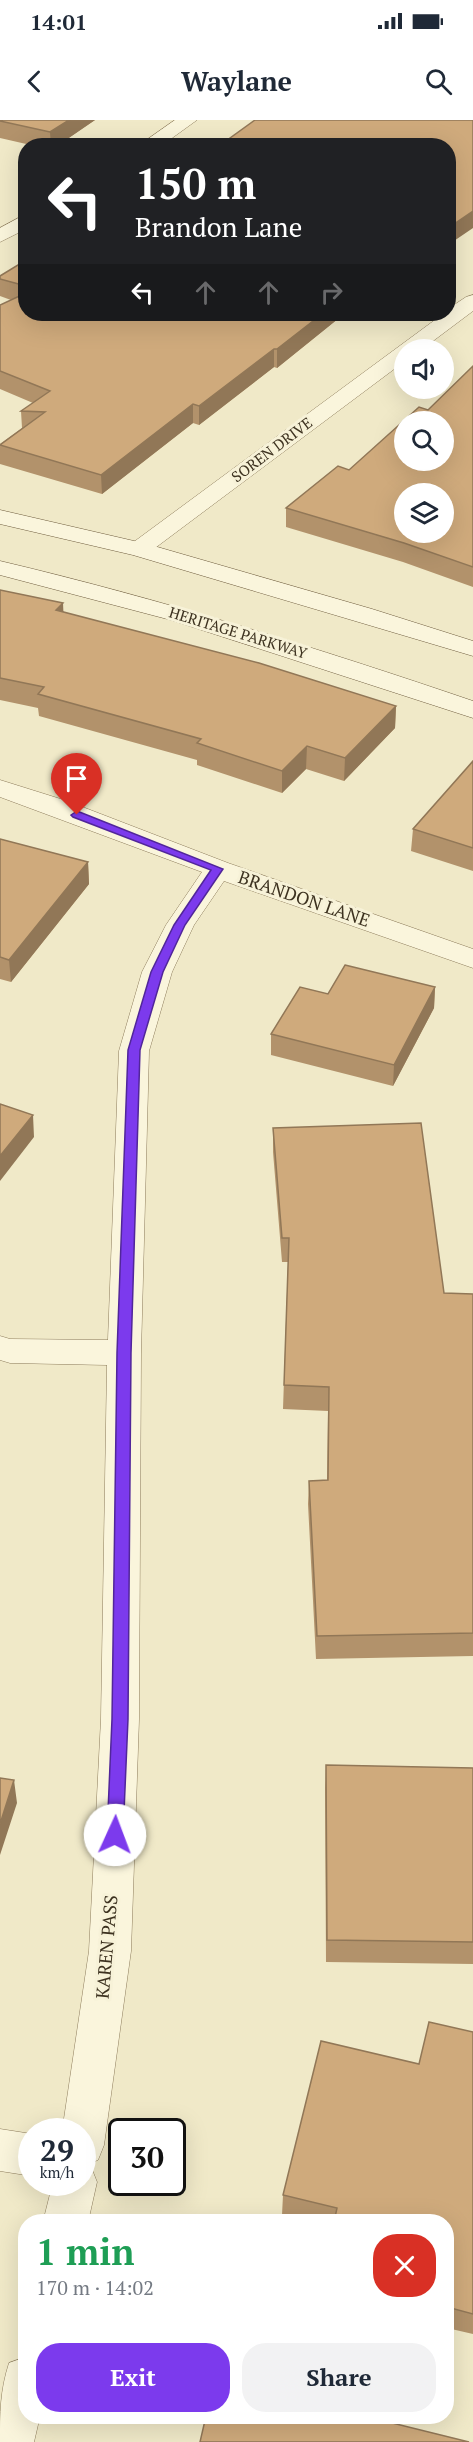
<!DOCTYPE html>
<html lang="en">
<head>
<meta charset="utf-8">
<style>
	:root { --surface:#fff; --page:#f2f2f3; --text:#1f2937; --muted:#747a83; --accent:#7c3aed }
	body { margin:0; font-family:"PT Serif",serif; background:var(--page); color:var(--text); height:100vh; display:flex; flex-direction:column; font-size:22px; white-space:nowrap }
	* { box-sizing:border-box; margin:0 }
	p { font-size:20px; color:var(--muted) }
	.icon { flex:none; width:33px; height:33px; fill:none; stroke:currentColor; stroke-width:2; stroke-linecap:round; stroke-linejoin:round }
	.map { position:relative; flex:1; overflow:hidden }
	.side { position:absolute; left:18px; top:2094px; width:436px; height:210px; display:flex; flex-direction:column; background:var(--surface); border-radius:24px; box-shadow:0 6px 24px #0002 }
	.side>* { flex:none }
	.hud { position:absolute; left:18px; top:18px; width:438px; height:183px; border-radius:24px; box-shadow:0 6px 24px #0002; background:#202124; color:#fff; overflow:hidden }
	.buttons { position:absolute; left:394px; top:219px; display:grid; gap:12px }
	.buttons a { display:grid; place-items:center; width:60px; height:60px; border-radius:50%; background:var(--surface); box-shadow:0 6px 24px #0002; font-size:30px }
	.speed { position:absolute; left:18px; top:1998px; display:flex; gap:12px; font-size:30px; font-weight:700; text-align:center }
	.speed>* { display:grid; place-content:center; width:78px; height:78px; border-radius:50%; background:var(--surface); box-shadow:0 6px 24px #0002; line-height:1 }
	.speed small { font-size:15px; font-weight:400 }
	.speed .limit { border:3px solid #111; border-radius:9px; background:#fff; color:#111 }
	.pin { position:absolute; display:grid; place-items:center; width:51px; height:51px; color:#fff; margin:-62px -26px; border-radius:50% 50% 50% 0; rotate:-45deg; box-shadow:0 0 6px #0007 }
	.pin .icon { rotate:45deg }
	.me { position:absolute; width:66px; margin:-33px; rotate:2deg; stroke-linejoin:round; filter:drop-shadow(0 0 4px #0008) }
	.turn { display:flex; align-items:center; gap:21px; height:126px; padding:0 18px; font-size:27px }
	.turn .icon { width:78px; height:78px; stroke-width:2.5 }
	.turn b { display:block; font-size:42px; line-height:51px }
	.lanes { display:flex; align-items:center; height:57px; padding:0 18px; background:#0003; justify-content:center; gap:30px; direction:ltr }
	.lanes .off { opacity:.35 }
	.round { display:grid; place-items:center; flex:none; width:63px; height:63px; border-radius:24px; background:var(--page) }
	.summary { display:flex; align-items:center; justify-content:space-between; height:102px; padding:0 18px }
	h1 { font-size:36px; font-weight:700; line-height:45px; color:#1e9e55 }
	.primary-button { display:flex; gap:12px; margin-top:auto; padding:12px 18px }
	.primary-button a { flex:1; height:69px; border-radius:24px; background:var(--accent); color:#fff; font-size:24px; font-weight:700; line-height:69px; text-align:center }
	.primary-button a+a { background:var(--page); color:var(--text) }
	.status { display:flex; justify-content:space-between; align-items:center; height:42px; padding:0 30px; background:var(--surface); direction:ltr }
	.status svg { height:16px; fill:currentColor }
	header { display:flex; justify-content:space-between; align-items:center; height:78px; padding:0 18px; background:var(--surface); font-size:27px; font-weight:700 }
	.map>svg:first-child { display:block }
</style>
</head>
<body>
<div class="status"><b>14:01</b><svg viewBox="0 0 49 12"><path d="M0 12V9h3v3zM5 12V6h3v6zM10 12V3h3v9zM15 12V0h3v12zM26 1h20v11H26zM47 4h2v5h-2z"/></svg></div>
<header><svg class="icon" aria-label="back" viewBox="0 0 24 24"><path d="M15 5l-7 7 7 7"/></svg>Waylane<svg class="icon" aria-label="search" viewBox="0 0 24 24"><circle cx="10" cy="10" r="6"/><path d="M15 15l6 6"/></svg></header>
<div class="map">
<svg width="473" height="2322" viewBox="0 0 473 2322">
	<rect width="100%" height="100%" fill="#f0e9c8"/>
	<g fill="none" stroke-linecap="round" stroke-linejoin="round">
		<g stroke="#8d7c5c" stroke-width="1">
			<path id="street" d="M175,0H197L161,26H138Z
				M26,94V109L0,122V108Z
				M473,175V191L421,230H405V241L147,434L139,436L131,434L127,429L131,424L443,194H448V189L466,177Z
				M0,660L67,681L228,743L473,829V848L224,761L194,805L172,852L149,931L141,1233L139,1599L131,1831L104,2025L98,2040L85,2045L91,2047L97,2062L88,2102H43L53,2062H82V2012H62L89,1831L101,1599L107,1245L10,1243L0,1240V1216L10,1219L108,1220L119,931L142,852L166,805L202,752L0,677Z
				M0,2009L32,2014V2056L0,2051Z
				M26,2237V2296H40L34,2322H0C0,2293 0,2271 9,2243Z"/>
		</g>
		<g stroke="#6f5d3f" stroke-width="1">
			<path id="secondary" d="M0,390L147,424L372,489L473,521V536L133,435L0,404Z
				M0,441C161,479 317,528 473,581V598L171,500L0,455Z"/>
		</g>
		<use href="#street" fill="#faf5dc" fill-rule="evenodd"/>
		<use href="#secondary" fill="#faf5dc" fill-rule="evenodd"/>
	</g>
	<path fill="#b2926b" d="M0,0H95L57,26H35L0,18Z
		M26,140V194H344L277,248L274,247L199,305L193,303L102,374L0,344V324L22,308L21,291L33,283L0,269V185L11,180L0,176V156Z
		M473,246V467L403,442L286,407V388L349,350L428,290Z
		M0,470L63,492L396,586L395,608L344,661L306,649L282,673L197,645V640L39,596L38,588L0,580Z
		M473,641V751L411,731L413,709Z
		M0,719L88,742L89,764L11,862L0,859Z
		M435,867L434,888L393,966L271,935V914L328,874Z
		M273,1008L444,1173L473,1174V1536L316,1539L308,1384L309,1361L327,1360L328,1291L283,1289L288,1142H282L273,1032Z
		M326,1645L473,1648V1844L326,1842L325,1668Z
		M473,1912V2214L447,2208V2102H307L282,2095L283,2075L419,1944Z"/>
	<path fill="#917757" d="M69,0H95L57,26H51L50,12Z
		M473,91V108L448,125V108Z
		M322,194H344L277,248V229Z
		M274,229V247L199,305V286Z
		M193,284V303L102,374L101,355Z
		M63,483L64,505L56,490Z
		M396,586L395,608L344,661L345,638Z
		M307,626L306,649L282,673V651Z
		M88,742L89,764L11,862L9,840Z
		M435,867L434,888L393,966L394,945Z
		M33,995L34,1017L0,1061V1036Z
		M14,1660L17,1683L0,1735V1704Z"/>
	<path fill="#cfaa7c" stroke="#917757" stroke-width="1.5" fill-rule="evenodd" d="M0,0H69L50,12L0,1Z
		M255,0H473V91L448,108V26H219Z
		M26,140V166L0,159V156Z
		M26,173V194H322L277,229H274L199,286L193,284L101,355L0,325L45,292L21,291L50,271L0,251V185Z
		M473,246V447L404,423L286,388L338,346L349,350L419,287L428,290ZM405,302H444V340H405ZM405,374H444V412H405Z
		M0,470L63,483L56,490L259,543L396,586L345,638L307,626L282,651L197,623L201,619L38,574L44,567L0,558Z
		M473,641V728L413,709Z
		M0,719L88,742L9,840L0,837Z
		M345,845L435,867L394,945L271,914L300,867L328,874Z
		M0,984L33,995L0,1036Z
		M421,1003L444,1173L473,1174V1513L317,1516L309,1361L328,1360L329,1267L284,1265L289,1118H282L273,1008Z
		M326,1645L473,1648V1822L327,1820Z
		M0,1658L14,1660L0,1704Z
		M429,1902L473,1912V2194L447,2187V2102H334L337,2088L283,2075L321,1921L419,1944Z
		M206,2296H364L469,2322H200Z"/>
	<path fill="#7c3aed" stroke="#51269a" stroke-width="1.5" d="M77,691L223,749L185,805L163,852L140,930L131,1233L128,1599L123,1715L121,1720L115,1722L109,1720L107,1715L112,1599L117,1233L128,930L151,852L174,805L211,750L73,697L71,695Z"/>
	<g text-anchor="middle" stroke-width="6" stroke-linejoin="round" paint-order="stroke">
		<g font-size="15" fill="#3d3220" stroke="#f7f2d8">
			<text transform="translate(272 330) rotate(-37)" y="5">SOREN DRIVE</text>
			<text transform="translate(238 513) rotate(17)" y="5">HERITAGE PARKWAY</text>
		</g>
		<g font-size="18" fill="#3d3220" stroke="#f7f2d8">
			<text transform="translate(304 779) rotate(19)" y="6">BRANDON LANE</text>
			<text transform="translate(107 1827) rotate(-85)" y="6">KAREN PASS</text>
		</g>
	</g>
</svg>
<div class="buttons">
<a><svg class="icon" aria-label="sound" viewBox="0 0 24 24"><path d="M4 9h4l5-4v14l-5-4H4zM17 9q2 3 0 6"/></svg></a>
<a><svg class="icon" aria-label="search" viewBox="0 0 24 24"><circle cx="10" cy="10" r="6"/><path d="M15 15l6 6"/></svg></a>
<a><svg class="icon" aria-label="layers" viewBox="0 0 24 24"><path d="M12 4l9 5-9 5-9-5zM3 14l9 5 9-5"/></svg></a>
</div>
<div class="speed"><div>29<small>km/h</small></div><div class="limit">30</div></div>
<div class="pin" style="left:77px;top:695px;background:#d93025"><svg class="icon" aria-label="arrive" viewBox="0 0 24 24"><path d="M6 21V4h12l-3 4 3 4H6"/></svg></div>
<svg class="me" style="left:115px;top:1715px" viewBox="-20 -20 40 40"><circle r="19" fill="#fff"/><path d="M0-13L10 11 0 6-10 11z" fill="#7c3aed"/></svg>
<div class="hud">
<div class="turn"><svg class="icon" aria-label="left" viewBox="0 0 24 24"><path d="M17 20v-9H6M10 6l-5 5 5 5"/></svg><div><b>150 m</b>Brandon Lane</div></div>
<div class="lanes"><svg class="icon" aria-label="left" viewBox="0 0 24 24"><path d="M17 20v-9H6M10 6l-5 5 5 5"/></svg><svg class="icon off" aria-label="ahead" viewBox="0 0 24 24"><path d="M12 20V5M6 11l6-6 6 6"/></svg><svg class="icon off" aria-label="ahead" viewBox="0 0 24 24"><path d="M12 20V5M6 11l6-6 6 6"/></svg><svg class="icon off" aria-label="right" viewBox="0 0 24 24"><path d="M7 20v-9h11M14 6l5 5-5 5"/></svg></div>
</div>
<section class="side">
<div class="summary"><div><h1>1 min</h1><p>170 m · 14:02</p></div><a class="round" style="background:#d93025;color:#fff"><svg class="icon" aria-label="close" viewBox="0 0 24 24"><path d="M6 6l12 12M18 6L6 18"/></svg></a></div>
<div class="primary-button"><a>Exit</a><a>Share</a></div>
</section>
</div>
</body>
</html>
